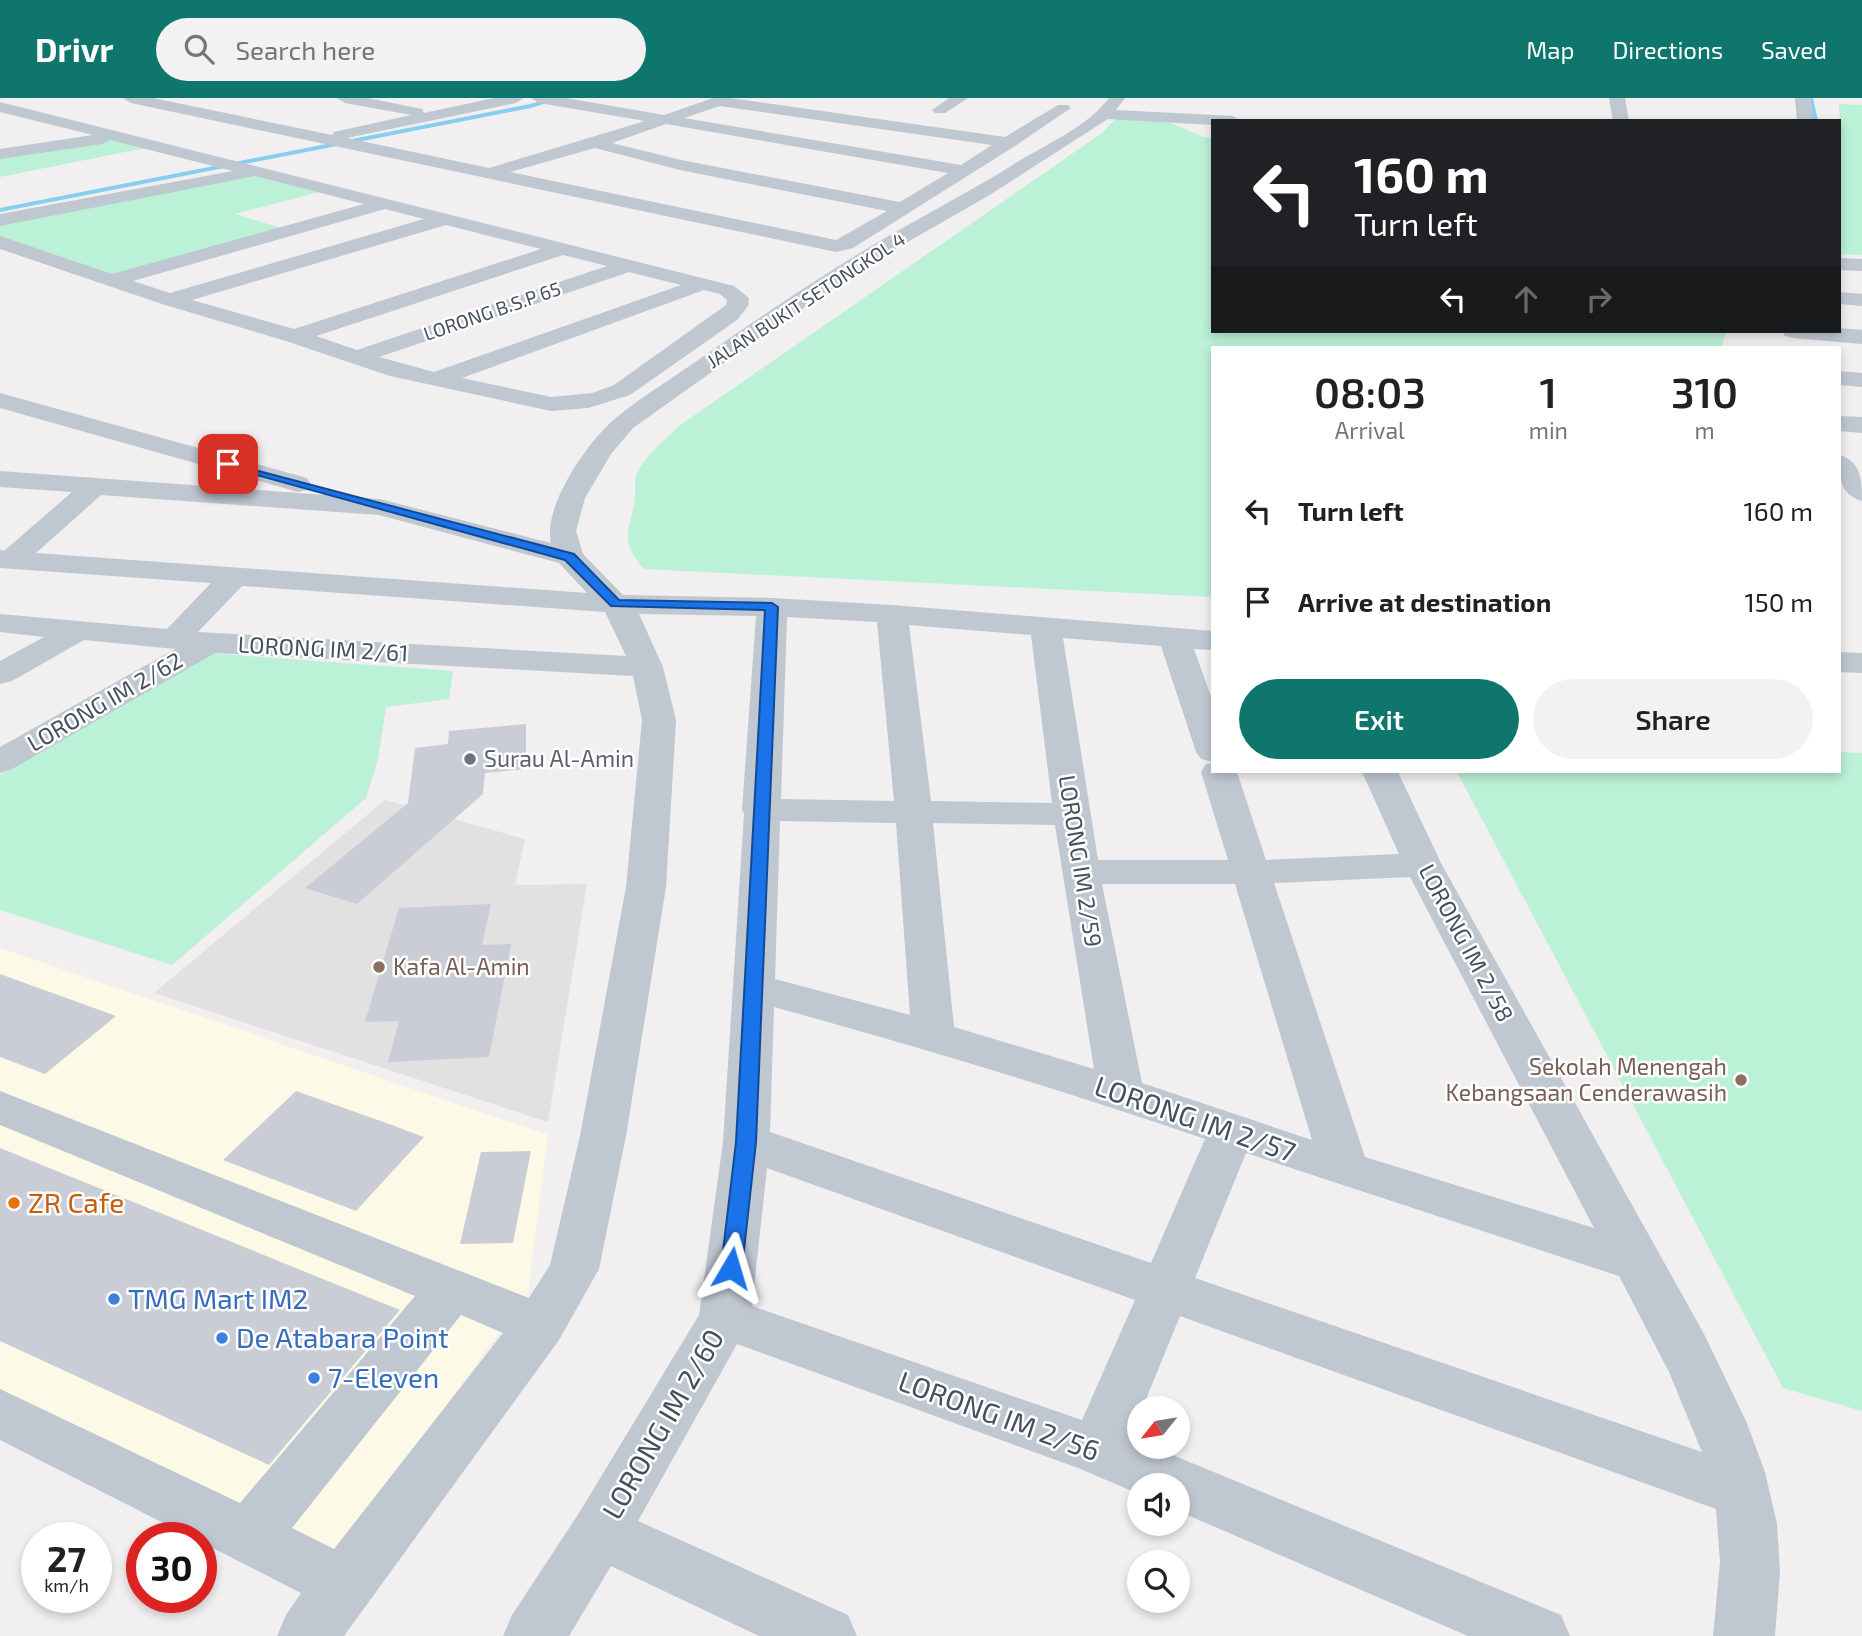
<!DOCTYPE html>
<html lang="en">
<head>
<meta charset="utf-8">
<style>
	:root { --surface:#fff; --page:#f2f2f2; --text:#202124; --muted:#757577; --accent:#0f766e }
	body { margin:0; font-family:"Exo 2",sans-serif; background:var(--page); color:var(--text); height:100vh; display:flex; flex-direction:column; font-size:26px; white-space:nowrap }
	* { box-sizing:border-box; margin:0 }
	p { font-size:23px; color:var(--muted) }
	.icon { flex:none; width:38px; height:38px; fill:none; stroke:currentColor; stroke-width:2; stroke-linecap:round; stroke-linejoin:round }
	.map { position:relative; flex:1; overflow:hidden }
	.side { position:absolute; left:1211px; top:248px; width:630px; height:427px; display:flex; flex-direction:column; background:var(--surface); border-radius:0px; box-shadow:0 4px 10px #0003 }
	.side>* { flex:none }
	.top-card { position:absolute; left:1211px; top:21px; width:630px; height:214px; border-radius:0px; box-shadow:0 4px 10px #0003; background:#202124; color:#fff; overflow:hidden }
	.needle { width:46px; rotate:240deg }
	.buttons { position:absolute; left:1127px; top:1298px; display:grid; gap:14px }
	.buttons a { display:grid; place-items:center; width:63px; height:63px; border-radius:50%; background:var(--surface); box-shadow:0 4px 10px #0003; font-size:35px }
	.speed { position:absolute; left:21px; top:1424px; display:flex; gap:14px; font-size:35px; font-weight:700; text-align:center }
	.speed>* { display:grid; place-content:center; width:91px; height:91px; border-radius:50%; background:var(--surface); box-shadow:0 4px 10px #0003; line-height:1 }
	.speed small { font-size:18px; font-weight:400 }
	.speed .limit { border:10px solid #d22; background:#fff; color:#111 }
	.pin { position:absolute; display:grid; place-items:center; width:60px; height:60px; color:#fff; margin:-30px; border-radius:14px; box-shadow:0 4px 10px #0006 }
	.me { position:absolute; width:77px; margin:-38px; rotate:7deg; stroke-linejoin:round; filter:drop-shadow(0 0 5px #0008) }
	.turn { display:flex; align-items:center; gap:24px; height:147px; padding:0 28px; font-size:32px }
	.turn .icon { width:91px; height:91px; stroke-width:2.5 }
	.turn b { display:block; font-size:49px; line-height:60px }
	.lanes { display:flex; align-items:center; height:66px; padding:0 28px; background:#0003; justify-content:center; gap:35px; direction:ltr }
	.lanes .off { opacity:.35 }
	.eta { display:flex; justify-content:space-evenly; align-items:center; height:119px; text-align:center }
	.eta b { font-size:42px; font-weight:600; line-height:49px }
	.action { display:flex; gap:14px; margin-top:auto; padding:14px 28px }
	.action a { flex:1; height:80px; border-radius:42px; background:var(--accent); color:#fff; font-size:28px; font-weight:600; line-height:80px; text-align:center }
	.action a+a { background:var(--page); color:var(--text) }
	ul { padding:0; list-style:none }
	li { display:flex; align-items:center; gap:21px; height:91px; padding:0 28px }
	li div { flex:1 }
	li b { display:block; font-size:26px }
	li em { font-style:normal }
	header { display:flex; align-items:center; gap:42px; box-sizing:border-box; height:98px; padding:0 35px; background:var(--accent); color:#fff }
	header strong { font-size:33px }
	nav { display:flex; gap:38px; margin-inline-start:auto; font-size:24px }
	.search { width:490px; height:63px; background:var(--page); display:flex; align-items:center; gap:18px; box-sizing:border-box; padding:0 24px; border-radius:38px; color:var(--muted); font-size:26px }
	.map>svg:first-child { display:block }
</style>
</head>
<body>
<header>
<strong>Drivr</strong>
<div class="search"><svg class="icon" aria-label="search" viewBox="0 0 24 24"><circle cx="10" cy="10" r="6"/><path d="M15 15l6 6"/></svg>Search here</div>
<nav><a>Map</a><a>Directions</a><a>Saved</a></nav>
</header>
<div class="map">
<svg width="1862" height="1538" viewBox="0 0 1862 1538">
	<rect width="100%" height="100%" fill="#f1efef"/>
	<path fill="#fdf9e7" d="M0,850L548,1037L528,1195L326,1473L0,1301Z"/>
	<path fill="#e2e0e0" d="M385,702L525,741L515,787L587,786L548,1024L154,895Z"/>
	<path fill="#bbf1d6" d="M1839,6L1862,7V157L1839,156V47L1841,46Z
		M1116,20L1164,22L1203,39L1213,40V233H1726L1721,250H1213V499L644,471C617,440 631,433 635,400C636,393 634,384 636,378C643,359 665,342 679,328L1102,35Z
		M123,38L160,47L0,79V56Z
		M253,76L323,93L235,116L291,133L113,182L0,144V123Z
		M207,555L453,573L449,601L386,609L378,661L366,700L172,867L0,812V677Z
		M1839,654L1862,655V1313L1783,1290L1457,674H1839Z"/>
	<g fill="none" stroke-linecap="round" stroke-linejoin="round">
		<path fill="#87ceef" fill-rule="evenodd" d="M553,0H562L531,10L0,114V110L530,6Z
			M1807,0H1813L1818,23H1812Z"/>
	</g>
	<path fill="#cacdd5" d="M526,626V671L485,675L483,696L357,806L305,790L408,705L415,650L448,646L449,633Z
		M491,806L482,847L511,846L489,959L388,964L399,923L365,924L399,810Z
		M0,876L116,918L45,976L0,959Z
		M296,993L389,1026L424,1039L356,1113L223,1062Z
		M0,1050L313,1177L400,1212L269,1367L0,1243Z
		M531,1053L513,1145L460,1146L481,1054Z"/>
	<g fill="none" stroke-linecap="round" stroke-linejoin="round">
		<path fill="#bfc7d1" fill-rule="evenodd" d="M123,0H153L332,37L334,34L411,17L345,5L337,0H368L422,11L424,15L494,0H524L516,5L347,40L489,70L645,23L539,5L531,0H566L664,17L713,0H730L1005,39L1058,7H1068L1071,10L1015,48L853,150L836,154L131,5ZM720,8L992,47L961,67L684,20ZM666,26L948,75L900,104L681,62L612,45ZM595,50L680,72L887,113L836,142L510,74Z
			M949,0H968L945,15H935L932,12Z
			M1109,0H1125L1116,12L1233,18L1241,23H1213V27L1108,21L988,98L878,161L775,229L633,330L611,356L585,400L576,433L583,456L623,497L772,500L892,507L1213,533V552L1194,551L1213,604V664L1201,661L1196,654L1161,548L1063,540L1098,762H1228L1201,674L1206,666L1213,665V674H1237L1266,762L1399,756L1362,674H1398L1442,767L1703,1234L1746,1323L1765,1374L1777,1426L1780,1474L1775,1538H1713L1720,1464L1716,1411L1180,1218L1142,1311H1139L1130,1340L1139,1344V1349H1153L1561,1517L1570,1538H1468L1178,1413V1388H1139V1396L1078,1370L737,1246L638,1423L848,1517L857,1538H759L611,1468L569,1538H503L512,1517L579,1415L699,1217L723,1044L744,715L742,712L756,518L639,516L663,569L676,622L666,789L626,1038L599,1171L559,1242L344,1538H277L286,1517L301,1495L201,1444V1440H193L0,1342V1291L240,1405L415,1198L0,1027V993L529,1200L550,1167L580,1038L626,789L642,622L633,578L215,555L12,671L0,675V649L175,551L84,542L12,583L0,586V563L44,539L0,534V516L167,531L211,485L0,470V452L4,453L72,394L0,389V373L380,401L551,445C542,409 589,341 617,319C640,300 666,284 691,267C747,228 804,189 863,153C914,122 968,95 1019,63C1049,45 1088,28 1109,0ZM101,397L379,417L559,465L587,495L36,455ZM242,488L605,514L626,558L198,534ZM787,519L877,524L894,703L781,701ZM909,527L1031,537L1052,705L931,703ZM780,723L896,725L910,917L775,881ZM933,725L1055,727L1094,971L954,929ZM1410,779L1594,1130L1365,1059L1274,785ZM1102,786H1235L1312,1042L1142,985ZM774,909C919,949 1063,992 1205,1041L1151,1165L770,1034ZM1246,1055L1619,1178L1669,1274L1702,1354L1195,1180ZM767,1070L1135,1202L1082,1322L752,1208ZM461,1217L503,1235L334,1451L292,1430Z
			M1609,0H1625L1629,23H1613Z
			M1795,0H1811L1813,23H1797Z
			M0,4L734,188L749,200L748,208L737,222L630,297L588,310L551,313L390,278L286,243L162,206L0,151V138L112,176L364,106L255,78L0,128V116L233,73L110,42L102,46L0,61V51L93,37L0,14ZM385,111L424,121L170,195L133,183ZM446,127L541,151L294,231L192,202ZM563,157L607,168L357,252L316,238ZM629,174L681,187L434,274L379,259ZM704,192L720,196L727,202L726,207L614,287L592,295L551,299L462,280Z
			M1839,160L1862,161V173L1839,172Z
			M1839,194L1862,196V208L1839,206Z
			M1839,230L1862,232V246L1793,240L1785,238L1782,233H1839Z
			M1839,273L1862,275V289L1839,287Z
			M0,295L307,380L311,386L307,392L298,394L0,310Z
			M1839,318L1862,319V335L1839,333Z
			M1839,357C1862,363 1862,384 1862,403C1839,397 1839,377 1839,357Z
			M1839,554L1862,555V575L1839,574Z"/>
	</g>
	<path fill="#1a73e8" stroke="#114b97" stroke-width="2" d="M224,364L574,456L619,502L772,505L778,509L756,1044L742,1170L739,1176L731,1178L724,1176L721,1170L736,1044L765,512L611,508L565,462L224,368Z"/>
	<circle fill="#6b7280" stroke="#fff" stroke-width="2.5" cx="470" cy="661" r="7"/>
	<g fill="#8d6e63" stroke="#fff" stroke-width="2.5">
		<circle cx="379" cy="869" r="7"/>
		<circle cx="1741" cy="982" r="7"/>
	</g>
	<circle fill="#e8710a" stroke="#fff" stroke-width="2.5" cx="14" cy="1105" r="7"/>
	<g fill="#3f7fe0" stroke="#fff" stroke-width="2.5">
		<circle cx="114" cy="1201" r="7"/>
		<circle cx="222" cy="1240" r="7"/>
		<circle cx="314" cy="1280" r="7"/>
	</g>
	<g text-anchor="middle" stroke-width="5" stroke-linejoin="round" paint-order="stroke">
		<g font-size="19" fill="#464f5d" stroke="#fff">
			<text transform="translate(806 202) rotate(-33)" y="7">JALAN BUKIT SETONGKOL 4</text>
			<text transform="translate(492 213) rotate(-19)" y="7">LORONG B.S.P 65</text>
		</g>
		<g font-size="23" fill="#464f5d" stroke="#fff">
			<text transform="translate(323 551) rotate(3)" y="8">LORONG IM 2/61</text>
			<text transform="translate(105 604) rotate(-30)" y="8">LORONG IM 2/62</text>
			<text transform="translate(1080 763) rotate(81)" y="8">LORONG IM 2/59</text>
			<text transform="translate(1466 845) rotate(62)" y="8">LORONG IM 2/58</text>
		</g>
		<g font-size="23" fill="#5b616d" stroke="#fff" text-anchor="start">
			<text x="484" y="669">Surau Al-Amin</text>
		</g>
		<g font-size="23" fill="#785e54" stroke="#fff" text-anchor="start">
			<text x="393" y="877">Kafa Al-Amin</text>
			<text x="1727" y="977" text-anchor="end">Sekolah Menengah<tspan x="1727" dy="26">Kebangsaan Cenderawasih</tspan></text>
		</g>
		<g font-size="28" fill="#464f5d" stroke="#fff">
			<text transform="translate(1195 1021) rotate(19)" y="10">LORONG IM 2/57</text>
			<text transform="translate(999 1318) rotate(20)" y="10">LORONG IM 2/56</text>
			<text transform="translate(663 1326) rotate(-60)" y="10">LORONG IM 2/60</text>
		</g>
		<g font-size="28" fill="#c56008" stroke="#fff" text-anchor="start">
			<text x="28" y="1115">ZR Cafe</text>
		</g>
		<g font-size="28" fill="#366cbe" stroke="#fff" text-anchor="start">
			<text x="128" y="1211">TMG Mart IM2</text>
			<text x="236" y="1250">De Atabara Point</text>
			<text x="328" y="1290">7-Eleven</text>
		</g>
	</g>
</svg>
<div class="buttons">
<a><svg class="needle" viewBox="-14 -14 28 28"><path d="M0-13l5 13h-10z" fill="#e53935"/><path d="M0 13l5-13h-10z" fill="#757577"/></svg></a>
<a><svg class="icon" aria-label="sound" viewBox="0 0 24 24"><path d="M4 9h4l5-4v14l-5-4H4zM17 9q2 3 0 6"/></svg></a>
<a><svg class="icon" aria-label="search" viewBox="0 0 24 24"><circle cx="10" cy="10" r="6"/><path d="M15 15l6 6"/></svg></a>
</div>
<div class="speed"><div>27<small>km/h</small></div><div class="limit">30</div></div>
<div class="pin" style="left:228px;top:366px;background:#d93025"><svg class="icon" aria-label="arrive" viewBox="0 0 24 24"><path d="M6 21V4h12l-3 4 3 4H6"/></svg></div>
<svg class="me" style="left:731px;top:1170px" viewBox="-20 -20 40 40"><path d="M0-17L14 15 0 8-14 15z" fill="#1a73e8" stroke="#fff" stroke-width="4"/></svg>
<div class="top-card">
<div class="turn"><svg class="icon" aria-label="left" viewBox="0 0 24 24"><path d="M17 20v-9H6M10 6l-5 5 5 5"/></svg><div><b>160 m</b>Turn left</div></div>
<div class="lanes"><svg class="icon" aria-label="left" viewBox="0 0 24 24"><path d="M17 20v-9H6M10 6l-5 5 5 5"/></svg><svg class="icon off" aria-label="ahead" viewBox="0 0 24 24"><path d="M12 20V5M6 11l6-6 6 6"/></svg><svg class="icon off" aria-label="right" viewBox="0 0 24 24"><path d="M7 20v-9h11M14 6l5 5-5 5"/></svg></div>
</div>
<section class="side">
<div class="eta">
<div><b>08:03</b><p>Arrival</p></div>
<div><b>1</b><p>min</p></div>
<div><b>310</b><p>m</p></div>
</div>
<ul>
<li><svg class="icon" aria-label="left" viewBox="0 0 24 24"><path d="M17 20v-9H6M10 6l-5 5 5 5"/></svg><div><b>Turn left</b></div><em>160 m</em></li>
<li><svg class="icon" aria-label="arrive" viewBox="0 0 24 24"><path d="M6 21V4h12l-3 4 3 4H6"/></svg><div><b>Arrive at destination</b></div><em>150 m</em></li>
</ul>
<div class="action"><a>Exit</a><a>Share</a></div>
</section>
</div>
</body>
</html>
